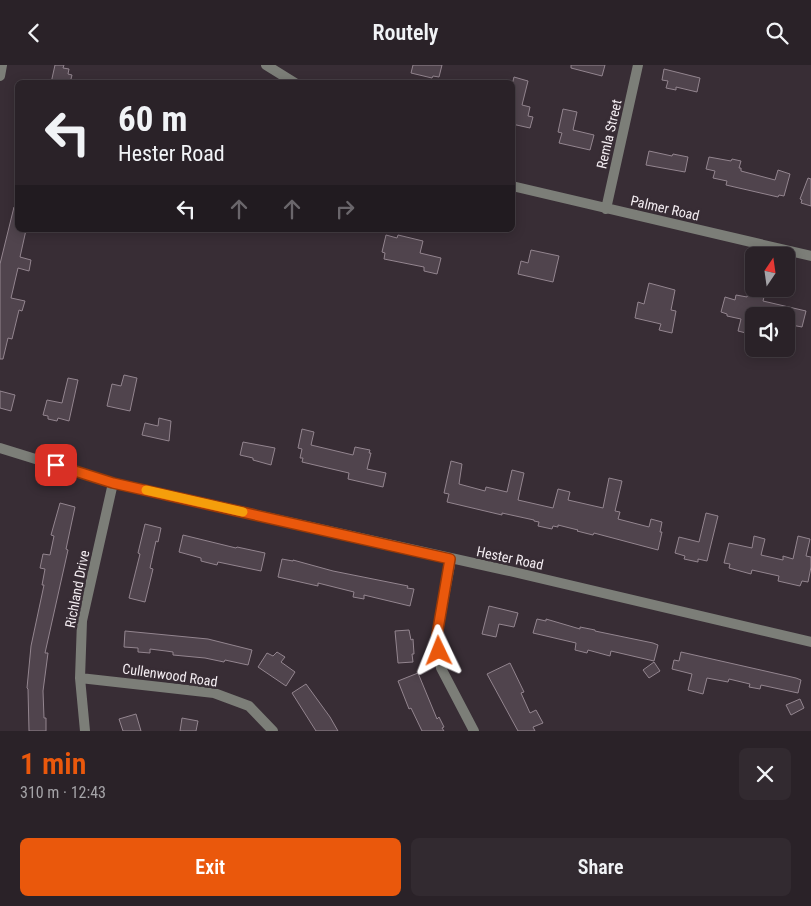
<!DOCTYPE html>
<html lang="en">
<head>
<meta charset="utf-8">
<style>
	:root { --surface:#2a2228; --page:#322a30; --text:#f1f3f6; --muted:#a5a4a8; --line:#463f45; --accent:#ea580c }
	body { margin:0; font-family:"Roboto Condensed",sans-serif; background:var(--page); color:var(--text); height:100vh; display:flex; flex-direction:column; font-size:19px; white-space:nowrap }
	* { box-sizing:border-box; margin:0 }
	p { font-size:16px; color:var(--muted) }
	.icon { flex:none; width:28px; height:28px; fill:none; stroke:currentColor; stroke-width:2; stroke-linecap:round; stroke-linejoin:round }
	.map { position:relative; height:666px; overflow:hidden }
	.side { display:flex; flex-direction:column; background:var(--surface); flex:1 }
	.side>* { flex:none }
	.top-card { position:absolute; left:15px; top:15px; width:500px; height:152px; border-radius:8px; box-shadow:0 2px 12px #0003,0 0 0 1px var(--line); background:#2a2228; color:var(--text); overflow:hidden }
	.needle { width:32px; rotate:13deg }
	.controls { position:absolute; left:745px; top:182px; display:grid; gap:10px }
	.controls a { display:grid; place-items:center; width:50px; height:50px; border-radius:8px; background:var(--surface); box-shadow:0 2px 12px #0003,0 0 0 1px var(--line); font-size:25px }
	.pin { position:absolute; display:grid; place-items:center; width:42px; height:42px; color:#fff; margin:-21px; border-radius:10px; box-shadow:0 2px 8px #0006 }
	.me { position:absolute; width:55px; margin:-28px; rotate:358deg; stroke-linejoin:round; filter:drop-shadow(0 0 4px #0008) }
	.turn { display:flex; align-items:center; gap:18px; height:105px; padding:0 20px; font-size:22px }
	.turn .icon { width:65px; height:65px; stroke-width:2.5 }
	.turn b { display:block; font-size:35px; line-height:42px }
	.lanes { display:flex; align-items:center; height:48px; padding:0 20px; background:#0003; justify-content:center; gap:25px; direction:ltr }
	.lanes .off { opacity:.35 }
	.round { display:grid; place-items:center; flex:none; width:52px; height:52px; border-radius:8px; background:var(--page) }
	.overview { display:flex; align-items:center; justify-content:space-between; height:85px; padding:0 20px }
	h1 { font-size:30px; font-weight:600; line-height:38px; color:var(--accent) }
	.primary-button { display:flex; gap:10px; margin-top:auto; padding:10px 20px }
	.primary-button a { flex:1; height:58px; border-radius:8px; background:var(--accent); color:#fff; font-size:20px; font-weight:600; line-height:58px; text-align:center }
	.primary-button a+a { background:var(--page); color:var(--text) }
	header { display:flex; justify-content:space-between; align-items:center; height:65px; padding:0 20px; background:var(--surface); font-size:22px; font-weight:600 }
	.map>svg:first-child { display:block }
</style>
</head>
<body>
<header><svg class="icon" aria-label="back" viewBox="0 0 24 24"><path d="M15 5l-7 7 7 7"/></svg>Routely<svg class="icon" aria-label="search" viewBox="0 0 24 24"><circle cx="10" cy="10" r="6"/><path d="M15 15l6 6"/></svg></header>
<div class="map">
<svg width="811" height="666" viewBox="0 0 811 666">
	<rect width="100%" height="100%" fill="#382d35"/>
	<path fill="#50444d" stroke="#93858f" d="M55,0H64L63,3L69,4L68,9L72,10L70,18H51Z
		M413,0H442L439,12L433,11L432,13L411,8Z
		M571,0H605L602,11L571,3Z
		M664,4L700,13L697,27L676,22V25L666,23L668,16L662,15Z
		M514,12L528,16L522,40L530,42L528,51L533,52L530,63L512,59V20Z
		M563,44L577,47L573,65L594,70L590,85L559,78L562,68L558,67Z
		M649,86L672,91L673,89L688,92L685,107L646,100Z
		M709,92L731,96L732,94L741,96L739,103H741V106L775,115L778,105L790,109L784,131L779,130L778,132L726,120L727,116L713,113L715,106L706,104Z
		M808,113L811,114V141L801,138L802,135L800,134Z
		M14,142L18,143V165H26L20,192L31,195L29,206L18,203L11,233L25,236L22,246L19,245L12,274L8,273L3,294H0V199Z
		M386,170L397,173L398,170L423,176L420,188L441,193L437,209L424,206V202L384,194L385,188L382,187Z
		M531,185L559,191L553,217L518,209L521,196L528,198Z
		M649,218L675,225L671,245L676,246L672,268L659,265L661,259L635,253L638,237L644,239Z
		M748,228L764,232L763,236L806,246L802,262L786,259V251H754V270L738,266L741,254L727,251V249L721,247L725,232L735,235L736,230L747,232Z
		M124,310L137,313L130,346L107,341L112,319L121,321Z
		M68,313L78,315L69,356L58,353L57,356L48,354V351L43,350L47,335L62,338Z
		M0,326L15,330L11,346L0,343Z
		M159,353L171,356L169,376L142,370L145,358L158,361Z
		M302,364L314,367L311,380L353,390L355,382L370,385L369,388H371L367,404L386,408L383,422L348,414L349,408L302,397L303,393H300L302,384L298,383Z
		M243,377L275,383L271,400L253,395V393L240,390Z
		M451,396L462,399L459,419L485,426L486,422L507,427L512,405L524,408L518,435L553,443L558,424L570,427L568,435L603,443L609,413L622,416L615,446L620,447L618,454L649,462L651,454L662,457L660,467H662L658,485L594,468L593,470L577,466L578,465L558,460V462L553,461L552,464L538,461L539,457L534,456V455L502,448V450L447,437L449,429L444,428Z
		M60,438L75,442L66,484L68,485L45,588H48L43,626L44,653H46V666H29L28,624L27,623L31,581L44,520H42L45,504L40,503L43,489L50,490L54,471L51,470Z
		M706,448L718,451L707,496L698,494V497L684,494L685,491L675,488L679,472L699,477Z
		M145,459L161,463L158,477L156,476L150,503L153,504L145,537L129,533L140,489L138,488Z
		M183,470L236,483L237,482L265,488L261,506L218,497L217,500L201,496V493L179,487Z
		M754,471L765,474L761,490L783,495V491L793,494L798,471L810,474L806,491L811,492V502L808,517L802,516L800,521L778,516L779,511L752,505L751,509L729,503L730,499L724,498L729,478L752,483Z
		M282,494L293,496V495L333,506L408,521L407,523L414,524L410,541L364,530V534L353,532L354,527L318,518V521L278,512Z
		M489,541L518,548L514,562L499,559L496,572L482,569Z
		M537,554L546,556V554L580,564V562L595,565V566L653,578L658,580L654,596L611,586L610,591L588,585L587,588L575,585L576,578L533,568Z
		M409,565L411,575L413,574L414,589H412L413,597L398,598L395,566Z
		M125,566L208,574L252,585L248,600L225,595L224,597L205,593L173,590V587L166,586L150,584V588L138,587V583L124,582Z
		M277,587L285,592L281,597L295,607L286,621L258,602L267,588L273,591Z
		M681,587L796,613L801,615L798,628L761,620L760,624L749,622L750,619L729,614L728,617L707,613L703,629L688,625L692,609L672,604L674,595L679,596Z
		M654,597L660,606L649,613L643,605Z
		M510,598L524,627L521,628L530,648L536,645L543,658L533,662L535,666H518L487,609Z
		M418,608L437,654L439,652L444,662L442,663L444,666H422L411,643L409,644L398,616Z
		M306,619L330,652L338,666H316L292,628Z
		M800,634L804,643L791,650L786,640Z
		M136,649L141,666H123L119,654Z
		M182,653L198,656L196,666H180Z"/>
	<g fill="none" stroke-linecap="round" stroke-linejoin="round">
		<path stroke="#7c7e78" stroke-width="10" d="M266,0L295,18
			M0,11L2,0
			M512,121L811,191
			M606,144L638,0
			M0,383L113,418L505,505L811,577
			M451,494L437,570L441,603L474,666
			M80,613L214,628L249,641L273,666
			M85,666L80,613L82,556L113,418"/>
	</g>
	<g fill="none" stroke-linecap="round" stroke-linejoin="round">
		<g stroke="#983908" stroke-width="12">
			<path id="route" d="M56,400L113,418L450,494L437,570L439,586"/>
		</g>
		<use href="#route" stroke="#ea580c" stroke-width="9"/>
		<path stroke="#f59e0b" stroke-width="9" d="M146,425L243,447"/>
	</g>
	<g text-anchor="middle" stroke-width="5" stroke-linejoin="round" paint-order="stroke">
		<g font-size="14" fill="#f4edf2" stroke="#382d35">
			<text transform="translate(609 69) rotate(-77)" y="5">Remla Street</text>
			<text transform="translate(665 143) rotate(13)" y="5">Palmer Road</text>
			<text transform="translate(510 493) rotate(12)" y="5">Hester Road</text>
			<text transform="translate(77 524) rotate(-79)" y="5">Richland Drive</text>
			<text transform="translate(170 610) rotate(8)" y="5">Cullenwood Road</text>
		</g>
	</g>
</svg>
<div class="controls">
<a><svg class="needle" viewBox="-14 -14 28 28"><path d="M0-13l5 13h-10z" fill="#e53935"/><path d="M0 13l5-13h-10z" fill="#a5a4a8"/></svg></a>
<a><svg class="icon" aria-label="sound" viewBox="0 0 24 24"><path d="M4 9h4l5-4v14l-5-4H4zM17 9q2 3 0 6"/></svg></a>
</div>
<div class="pin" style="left:56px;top:400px;background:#d93025"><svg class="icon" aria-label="arrive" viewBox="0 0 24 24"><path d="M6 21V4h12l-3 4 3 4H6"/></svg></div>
<svg class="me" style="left:439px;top:586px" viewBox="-20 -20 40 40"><path d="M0-17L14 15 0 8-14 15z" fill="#ea580c" stroke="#fff" stroke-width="4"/></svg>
<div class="top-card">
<div class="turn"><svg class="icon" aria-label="left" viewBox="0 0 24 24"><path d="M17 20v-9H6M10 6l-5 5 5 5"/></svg><div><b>60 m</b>Hester Road</div></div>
<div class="lanes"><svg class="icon" aria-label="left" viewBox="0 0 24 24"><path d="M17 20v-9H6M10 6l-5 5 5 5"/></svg><svg class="icon off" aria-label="ahead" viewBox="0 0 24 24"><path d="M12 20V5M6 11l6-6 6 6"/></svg><svg class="icon off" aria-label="ahead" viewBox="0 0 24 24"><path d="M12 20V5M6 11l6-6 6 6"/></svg><svg class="icon off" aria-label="right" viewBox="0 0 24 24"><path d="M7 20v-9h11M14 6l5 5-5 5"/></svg></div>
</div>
</div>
<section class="side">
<div class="overview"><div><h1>1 min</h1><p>310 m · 12:43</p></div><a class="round"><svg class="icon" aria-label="close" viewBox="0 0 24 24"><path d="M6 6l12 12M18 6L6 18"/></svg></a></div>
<div class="primary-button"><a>Exit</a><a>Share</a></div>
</section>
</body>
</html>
